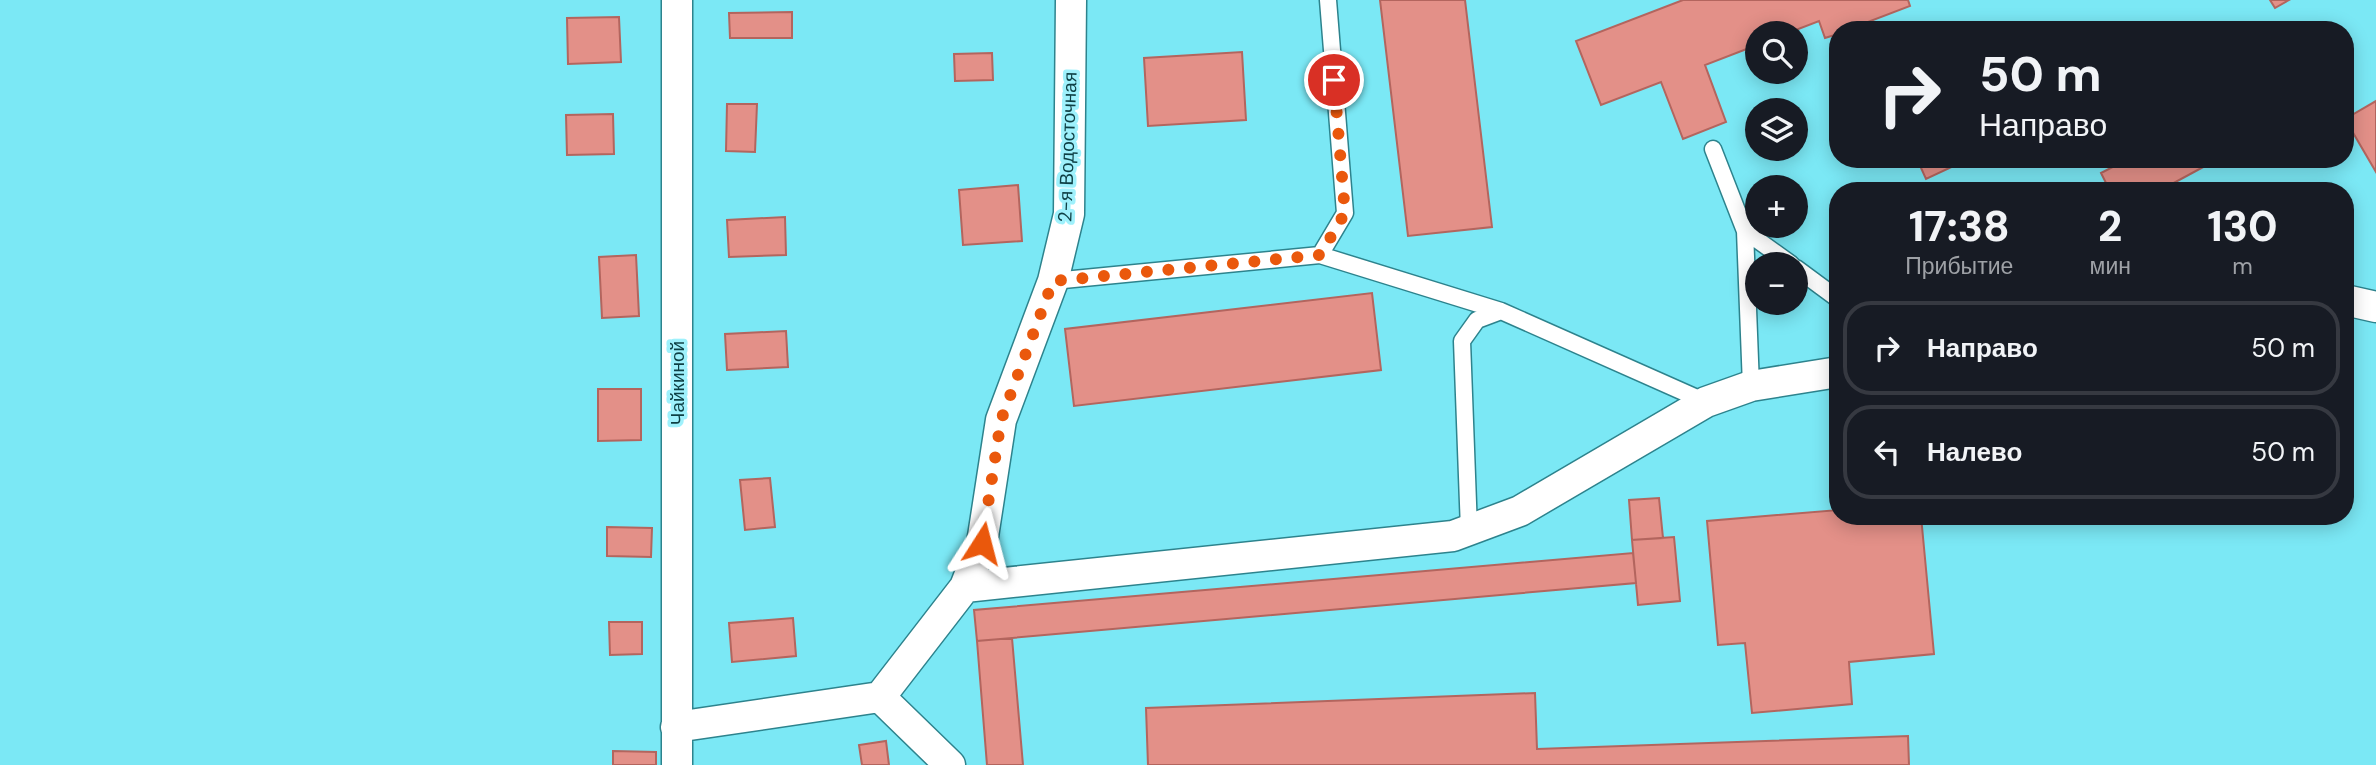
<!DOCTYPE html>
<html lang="ru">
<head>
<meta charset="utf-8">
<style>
	:root { --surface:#171b24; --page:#242831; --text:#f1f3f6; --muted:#9ea1a6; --line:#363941 }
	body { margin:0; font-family:"DM Sans",sans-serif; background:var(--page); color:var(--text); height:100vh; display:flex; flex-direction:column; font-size:26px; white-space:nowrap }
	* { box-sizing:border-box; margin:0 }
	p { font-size:23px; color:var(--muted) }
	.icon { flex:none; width:38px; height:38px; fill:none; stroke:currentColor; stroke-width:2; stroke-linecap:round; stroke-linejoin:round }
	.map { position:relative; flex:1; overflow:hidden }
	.drawer { position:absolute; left:1829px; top:182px; width:525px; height:343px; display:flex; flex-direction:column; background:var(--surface); border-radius:28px; box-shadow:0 4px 18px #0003 }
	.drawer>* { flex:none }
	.guide { position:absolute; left:1829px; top:21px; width:525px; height:147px; border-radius:28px; box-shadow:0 4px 18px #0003; background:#171b24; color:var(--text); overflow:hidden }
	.fabs { position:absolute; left:1745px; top:21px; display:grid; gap:14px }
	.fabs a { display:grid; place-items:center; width:63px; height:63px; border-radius:50%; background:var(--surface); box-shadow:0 4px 18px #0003; font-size:35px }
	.pin { position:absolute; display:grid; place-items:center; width:60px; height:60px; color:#fff; margin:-30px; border:4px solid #fff; border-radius:50%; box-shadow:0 2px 7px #0007 }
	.me { position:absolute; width:77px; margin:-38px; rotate:9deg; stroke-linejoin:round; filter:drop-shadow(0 0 5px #0008) }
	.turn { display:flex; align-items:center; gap:24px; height:147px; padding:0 35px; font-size:32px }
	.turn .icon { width:91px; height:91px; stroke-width:2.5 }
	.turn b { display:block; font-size:49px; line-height:60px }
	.eta { display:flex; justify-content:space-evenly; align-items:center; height:119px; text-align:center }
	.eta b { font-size:42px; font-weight:800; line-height:49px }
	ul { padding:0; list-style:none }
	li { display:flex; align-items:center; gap:21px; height:94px; margin:0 14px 10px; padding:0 21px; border:4px solid var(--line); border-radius:28px }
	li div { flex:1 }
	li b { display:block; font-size:26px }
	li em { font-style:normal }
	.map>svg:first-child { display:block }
</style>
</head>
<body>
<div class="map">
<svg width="2376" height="765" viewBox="0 0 2376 765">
	<rect width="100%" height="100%" fill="#7be8f5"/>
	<path fill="#e39088" stroke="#b3655e" stroke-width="2" d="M1380,0H1465L1492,227L1408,236Z
		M1683,0H1908L1910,6L1847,30H1838V34L1825,38L1819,21L1788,33H1757V45L1705,65L1726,122L1683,139L1661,82L1601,105L1576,41Z
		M2270,0H2289L2275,8Z
		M792,12V38H730L729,13Z
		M619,17L621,62L568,64L567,18Z
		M1242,52L1246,120L1148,126L1144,58Z
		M992,53L993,80L955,81L954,54Z
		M2376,101V172L2345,119Z
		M727,104H757L755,152L726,151Z
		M613,114L614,154L567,155L566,115Z
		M1917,159H1956L1958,164L1926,179Z
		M2128,159H2218L2159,191H2110L2101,173Z
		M1018,185L1022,241L963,245L959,190Z
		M785,217L786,255L729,257L727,220Z
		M636,255L639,316L602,318L599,257Z
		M1372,293L1381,370L1074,406L1065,329Z
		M786,331L788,367L727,370L725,334Z
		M598,389H641V440L598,441Z
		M770,478L775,527L745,530L740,480Z
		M1659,498L1663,538L1632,540L1629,500Z
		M1838,510V516H1921L1934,654L1849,662L1852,704L1752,713L1745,643L1718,645L1707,521Z
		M607,527L652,528L651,557L607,556Z
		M1674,537L1680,601L1638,605L1632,540Z
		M1633,553L1636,583L977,641L974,610Z
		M793,618L796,656L732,662L729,623Z
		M609,622H642V654L610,655Z
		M1012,638L1023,765H987L977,641Z
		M1535,693L1537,749L1908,736L1909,765H1148L1146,708Z
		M886,741L889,765H862L859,745Z
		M613,751L656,752V765H613Z"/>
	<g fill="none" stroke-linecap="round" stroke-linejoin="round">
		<g stroke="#2d838d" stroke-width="19">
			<path id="service" d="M1713,149L1745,231L1751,386
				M1745,231L1791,264
				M1320,255L1345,213L1328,0
				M1796,268L1838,299
				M1053,281L1320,255L1501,311
				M1469,530L1462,341L1477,320L1501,311L1706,402"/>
		</g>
		<g stroke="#2d838d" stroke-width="33">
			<path id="minor" d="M677,0V765
				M2345,300L2376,307
				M965,587L1453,536L1520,511L1706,402L1751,386L1838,372
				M676,727L880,697
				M950,765L880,697L965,587L982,543L1001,420L1053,281L1069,214L1071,0"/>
		</g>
		<use href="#service" stroke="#fff" stroke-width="16"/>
		<use href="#minor" stroke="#fff" stroke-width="30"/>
	</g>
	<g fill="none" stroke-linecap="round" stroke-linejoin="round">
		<path stroke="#ea580c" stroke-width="12" stroke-dasharray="0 21.6" d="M982,543L1001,420L1053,281L1320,255L1345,213L1334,80"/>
	</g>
	<g text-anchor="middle" stroke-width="7" stroke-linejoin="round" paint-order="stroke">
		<g font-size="19" fill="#0e3f44" stroke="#9ff1fc">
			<text transform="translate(1067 147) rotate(-88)" y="7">2-я Водосточная</text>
			<text transform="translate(677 383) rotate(-90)" y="7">Чайкиной</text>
		</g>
	</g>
</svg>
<div class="fabs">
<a><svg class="icon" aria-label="search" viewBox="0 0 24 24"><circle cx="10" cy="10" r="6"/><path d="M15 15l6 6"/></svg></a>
<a><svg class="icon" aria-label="layers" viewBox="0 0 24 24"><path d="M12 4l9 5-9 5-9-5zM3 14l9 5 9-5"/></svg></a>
<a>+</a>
<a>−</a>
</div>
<div class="pin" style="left:1334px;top:80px;background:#d93025"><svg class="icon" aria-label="arrive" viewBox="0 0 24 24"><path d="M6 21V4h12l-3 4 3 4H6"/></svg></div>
<svg class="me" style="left:982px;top:543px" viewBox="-20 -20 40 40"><path d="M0-17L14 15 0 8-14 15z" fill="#ea580c" stroke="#fff" stroke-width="4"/></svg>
<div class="guide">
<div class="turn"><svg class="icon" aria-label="right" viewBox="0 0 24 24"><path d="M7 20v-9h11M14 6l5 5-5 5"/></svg><div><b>50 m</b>Направо</div></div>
</div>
<section class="drawer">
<div class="eta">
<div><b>17:38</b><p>Прибытие</p></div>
<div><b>2</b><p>мин</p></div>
<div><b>130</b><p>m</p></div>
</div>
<ul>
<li><svg class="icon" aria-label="right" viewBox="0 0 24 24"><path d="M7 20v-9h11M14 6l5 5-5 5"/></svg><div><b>Направо</b></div><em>50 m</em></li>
<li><svg class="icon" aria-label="left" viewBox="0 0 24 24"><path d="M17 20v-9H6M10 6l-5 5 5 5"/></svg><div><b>Налево</b></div><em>50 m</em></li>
</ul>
</section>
</div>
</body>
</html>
